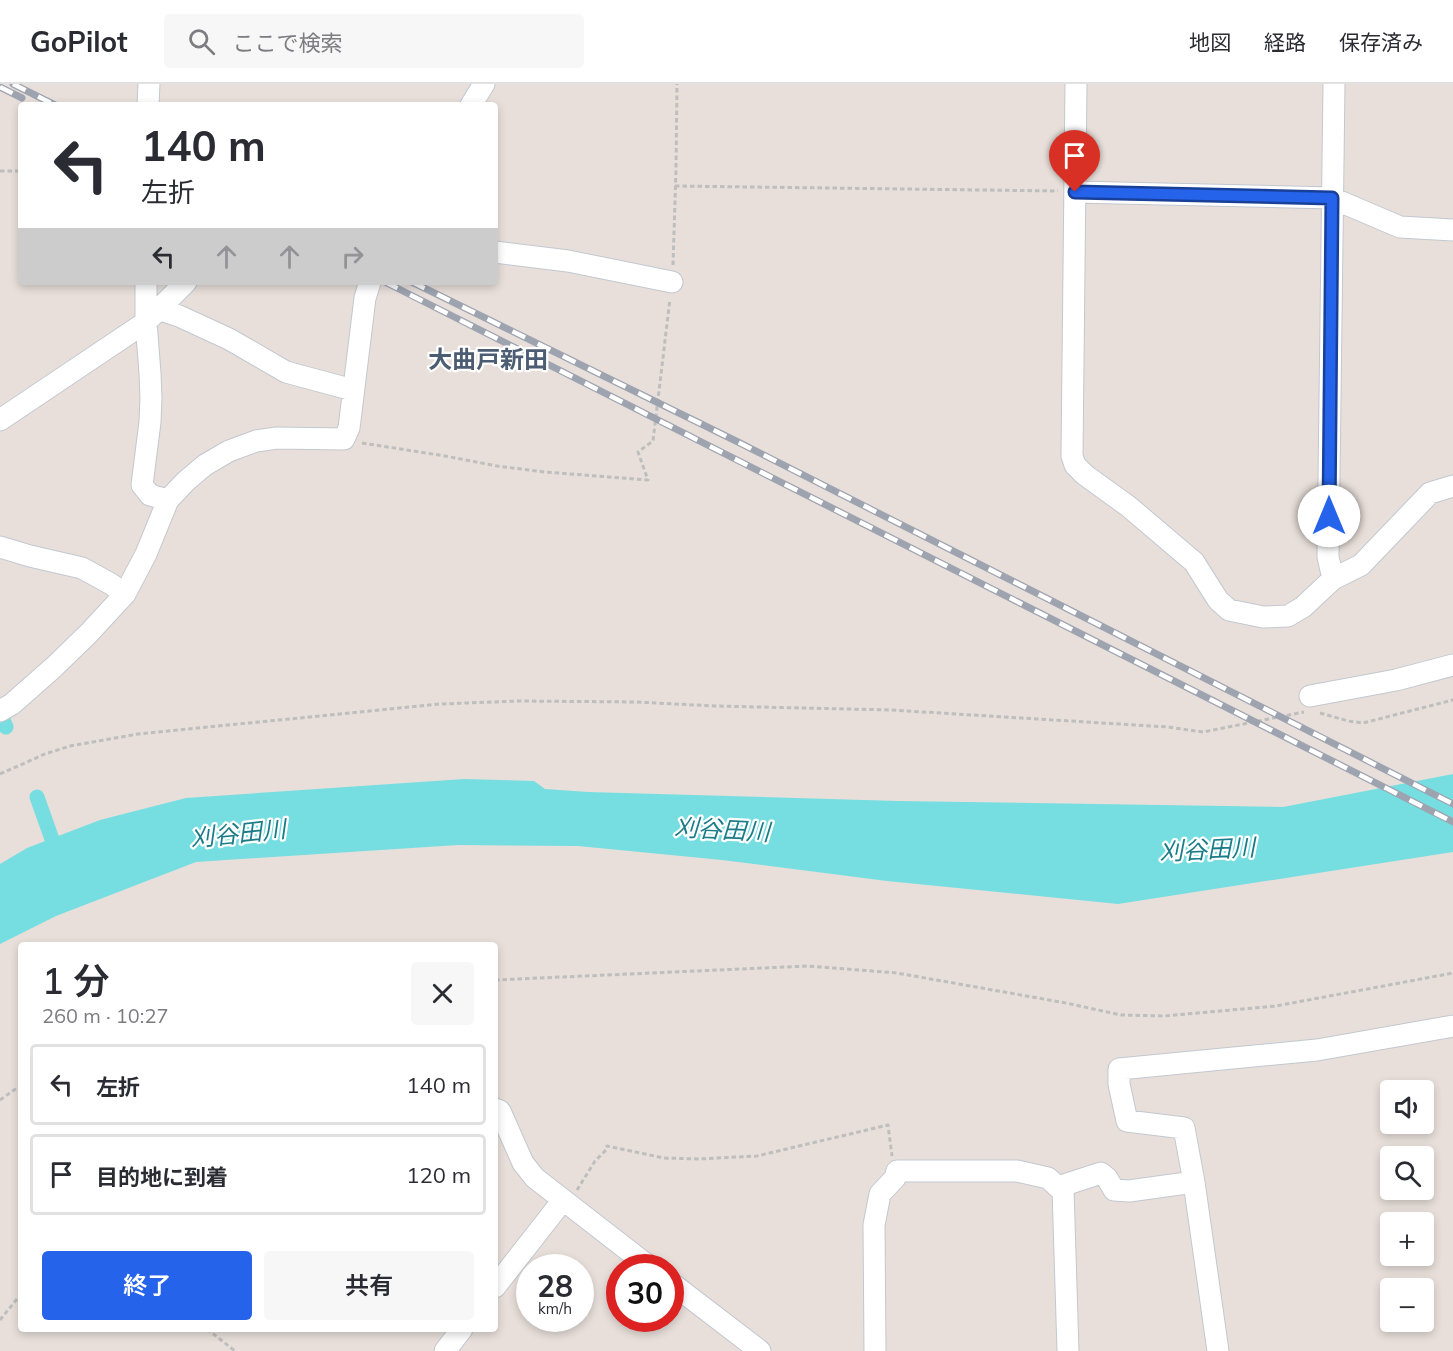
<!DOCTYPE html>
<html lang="ja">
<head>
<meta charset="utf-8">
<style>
	:root { --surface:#fff; --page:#f7f7f7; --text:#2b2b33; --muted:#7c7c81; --line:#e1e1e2; --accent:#2563eb }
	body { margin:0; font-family:Mulish,"Noto Sans JP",sans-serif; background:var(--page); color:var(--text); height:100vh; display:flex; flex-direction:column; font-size:22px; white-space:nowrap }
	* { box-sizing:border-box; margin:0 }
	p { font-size:20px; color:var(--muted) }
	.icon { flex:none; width:33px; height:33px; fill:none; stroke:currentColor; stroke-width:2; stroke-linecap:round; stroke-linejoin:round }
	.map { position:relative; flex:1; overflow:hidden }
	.drawer { position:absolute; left:18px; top:858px; width:480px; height:390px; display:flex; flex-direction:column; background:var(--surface); border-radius:6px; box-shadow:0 3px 9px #0003 }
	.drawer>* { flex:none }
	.guide { position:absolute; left:18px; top:18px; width:480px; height:183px; border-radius:6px; box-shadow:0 3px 9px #0003; background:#fff; color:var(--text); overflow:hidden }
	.fabs { position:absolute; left:1380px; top:996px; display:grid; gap:12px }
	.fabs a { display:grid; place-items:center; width:54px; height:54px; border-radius:6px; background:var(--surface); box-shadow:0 3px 9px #0003; font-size:30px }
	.speed { position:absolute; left:516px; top:1170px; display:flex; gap:12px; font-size:30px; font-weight:700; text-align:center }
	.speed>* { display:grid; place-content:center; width:78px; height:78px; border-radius:50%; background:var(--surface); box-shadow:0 3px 9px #0003; line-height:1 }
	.speed small { font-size:15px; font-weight:400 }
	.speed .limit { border:9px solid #d22; background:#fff; color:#111 }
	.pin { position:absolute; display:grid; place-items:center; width:51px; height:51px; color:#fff; margin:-62px -26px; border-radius:50% 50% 50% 0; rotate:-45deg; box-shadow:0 0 6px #0007 }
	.pin .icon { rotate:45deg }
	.me { position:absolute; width:66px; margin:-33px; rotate:0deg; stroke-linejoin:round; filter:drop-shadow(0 0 4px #0008) }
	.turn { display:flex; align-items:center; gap:21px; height:126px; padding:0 24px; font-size:27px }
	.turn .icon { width:78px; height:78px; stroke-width:2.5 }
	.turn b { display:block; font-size:42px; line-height:51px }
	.lanes { display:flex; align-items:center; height:57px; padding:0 24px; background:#0003; justify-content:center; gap:30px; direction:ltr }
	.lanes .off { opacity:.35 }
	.round { display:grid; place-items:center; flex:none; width:63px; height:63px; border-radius:6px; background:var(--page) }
	.overview { display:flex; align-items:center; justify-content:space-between; height:102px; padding:0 24px }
	h1 { font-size:36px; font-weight:600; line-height:45px }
	.primary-button { display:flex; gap:12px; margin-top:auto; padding:12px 24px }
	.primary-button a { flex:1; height:69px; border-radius:6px; background:var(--accent); color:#fff; font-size:24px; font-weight:600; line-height:69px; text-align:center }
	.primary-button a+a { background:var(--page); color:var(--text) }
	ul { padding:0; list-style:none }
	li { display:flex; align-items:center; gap:18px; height:81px; margin:0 12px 9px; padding:0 12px; border:3px solid var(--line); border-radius:6px }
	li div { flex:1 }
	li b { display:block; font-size:22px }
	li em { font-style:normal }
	header { display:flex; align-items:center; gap:36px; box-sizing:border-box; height:84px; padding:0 30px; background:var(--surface); border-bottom:2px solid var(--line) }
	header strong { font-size:28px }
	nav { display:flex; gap:33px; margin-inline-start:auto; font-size:21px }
	.search { width:420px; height:54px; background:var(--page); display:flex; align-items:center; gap:15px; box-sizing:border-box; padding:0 21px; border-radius:6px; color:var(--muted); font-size:22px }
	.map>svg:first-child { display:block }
</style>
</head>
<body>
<header>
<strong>GoPilot</strong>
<div class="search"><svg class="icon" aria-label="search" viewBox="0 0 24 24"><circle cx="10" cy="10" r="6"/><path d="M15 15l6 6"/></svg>ここで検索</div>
<nav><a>地図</a><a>経路</a><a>保存済み</a></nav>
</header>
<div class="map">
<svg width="1453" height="1267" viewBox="0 0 1453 1267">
	<rect width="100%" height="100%" fill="#e8dfda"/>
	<path fill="#76dee1" d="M1453,690V768L1118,820L887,797L722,776L578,762L458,761L196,778L56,832L0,860V780L27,764L100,736L186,714L464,695L534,697L545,705L588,708L898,717L1283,723Z"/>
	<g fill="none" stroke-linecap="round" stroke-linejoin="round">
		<path stroke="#76dee1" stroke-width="15" d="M0,629L6,643
			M37,713L59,775"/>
		<g stroke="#c2c8d0" stroke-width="23">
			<path id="minor" d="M1076,0L1072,372L1075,381L1085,391L1128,422L1194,478L1218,516L1229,526L1263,533L1288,532L1303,523L1333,495L1361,481L1430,409L1453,402
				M148,21L149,0
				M471,21L484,0
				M1075,108L1332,114L1400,143L1453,146
				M495,168L568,177L672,198
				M146,198V238L150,289L151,314L150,338L142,401L150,411L168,416
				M158,225L179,232L229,255L286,288L353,306
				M0,336L146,238L186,198
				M0,463L30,472L82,484L111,500L125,510
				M1333,495L1328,473L1334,0
				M1310,612L1396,596L1453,581
				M0,627L12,620L54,583L89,549L125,510L146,470L168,416L186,397L205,381L229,367L256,357L277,354L344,355L349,344L365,214L370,198
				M495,1025L500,1027L523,1079L535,1094L651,1184
				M1058,1103L1101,1089L1107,1094L1114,1106L1129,1107L1194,1098
				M670,1198L760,1267
				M495,1203L563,1116
				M445,1267L462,1245
				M875,1267L874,1141L880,1110L895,1094L897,1087H1017L1048,1094L1059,1104L1063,1105L1068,1267
				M1218,1267L1194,1098L1184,1044L1127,1037L1119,1000V985L1317,966L1453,942"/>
		</g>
		<path stroke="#bebebe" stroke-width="3" stroke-dasharray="4.5 3" stroke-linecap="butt" d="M0,87H21
			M675,102L1058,107
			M673,181L676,85L677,0
			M362,359L445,372L497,382L545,388L648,396L638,368L653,357L670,215
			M1320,629L1348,637L1363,639L1453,616
			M0,690L45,670L70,662L138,650L440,620L518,617L637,618L715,622L891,626L1168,643L1203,648L1304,628
			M495,896L808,882L897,889L1066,919L1121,931L1164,932L1276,922L1453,889
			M0,1016L21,1001
			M577,1106L595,1077L607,1065V1062L664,1074L699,1075L757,1072L888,1041L892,1072
			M0,1236L21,1210
			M207,1245L235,1267"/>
		<use href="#minor" stroke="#fff" stroke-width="21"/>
		<g stroke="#9da4b0" stroke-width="7">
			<path id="rail" d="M13,0L55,21
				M0,3L22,14
				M385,198L1453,738
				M412,198L736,357L1453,720"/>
		</g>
		<use href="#rail" stroke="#fff" stroke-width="4.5" stroke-dasharray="14" stroke-linecap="butt"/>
	</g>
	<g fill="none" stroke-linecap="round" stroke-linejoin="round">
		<g stroke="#184099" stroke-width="15">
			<path id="route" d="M1075,108L1332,114L1329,432"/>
		</g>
		<use href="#route" stroke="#2563eb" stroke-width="10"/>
	</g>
	<g text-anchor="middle" stroke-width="4.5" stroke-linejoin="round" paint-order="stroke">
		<g font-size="24" font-weight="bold" fill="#4c5c73" stroke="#fff">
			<text x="488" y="284">大曲戸新田</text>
		</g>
		<g font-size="24" font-style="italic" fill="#1a7c88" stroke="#fff">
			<text transform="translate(722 746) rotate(3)" y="8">刈谷田川</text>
			<text transform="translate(238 750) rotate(-6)" y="8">刈谷田川</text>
			<text transform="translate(1207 766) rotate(-3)" y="8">刈谷田川</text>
		</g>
	</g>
</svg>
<div class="fabs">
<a><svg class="icon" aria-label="sound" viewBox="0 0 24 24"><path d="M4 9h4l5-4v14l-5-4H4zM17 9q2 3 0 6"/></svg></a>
<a><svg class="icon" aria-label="search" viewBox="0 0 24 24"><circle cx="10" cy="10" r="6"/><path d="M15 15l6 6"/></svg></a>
<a>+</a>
<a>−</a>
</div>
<div class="speed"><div>28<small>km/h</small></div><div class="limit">30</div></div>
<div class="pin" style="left:1075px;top:108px;background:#d93025"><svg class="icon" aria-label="arrive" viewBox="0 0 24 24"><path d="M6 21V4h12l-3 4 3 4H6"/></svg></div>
<svg class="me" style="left:1329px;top:432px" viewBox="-20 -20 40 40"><circle r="19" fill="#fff"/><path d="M0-13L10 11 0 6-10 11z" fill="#2563eb"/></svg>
<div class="guide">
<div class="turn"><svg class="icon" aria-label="left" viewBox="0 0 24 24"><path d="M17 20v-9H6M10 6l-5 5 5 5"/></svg><div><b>140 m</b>左折</div></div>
<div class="lanes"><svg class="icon" aria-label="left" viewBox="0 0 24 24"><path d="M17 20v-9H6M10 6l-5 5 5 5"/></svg><svg class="icon off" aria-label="ahead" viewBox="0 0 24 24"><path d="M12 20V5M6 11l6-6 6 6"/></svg><svg class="icon off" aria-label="ahead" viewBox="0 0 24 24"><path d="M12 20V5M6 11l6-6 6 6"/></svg><svg class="icon off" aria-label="right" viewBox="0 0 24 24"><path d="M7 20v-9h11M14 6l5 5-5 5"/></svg></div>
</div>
<section class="drawer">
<div class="overview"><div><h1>1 分</h1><p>260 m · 10:27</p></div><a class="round"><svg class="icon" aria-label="close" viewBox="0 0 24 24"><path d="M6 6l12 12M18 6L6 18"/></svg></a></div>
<ul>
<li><svg class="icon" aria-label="left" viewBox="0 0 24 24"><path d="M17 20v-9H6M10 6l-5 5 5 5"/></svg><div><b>左折</b></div><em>140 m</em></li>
<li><svg class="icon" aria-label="arrive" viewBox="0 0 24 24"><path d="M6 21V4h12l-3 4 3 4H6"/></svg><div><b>目的地に到着</b></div><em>120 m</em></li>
</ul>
<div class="primary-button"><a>終了</a><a>共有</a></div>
</section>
</div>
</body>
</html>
